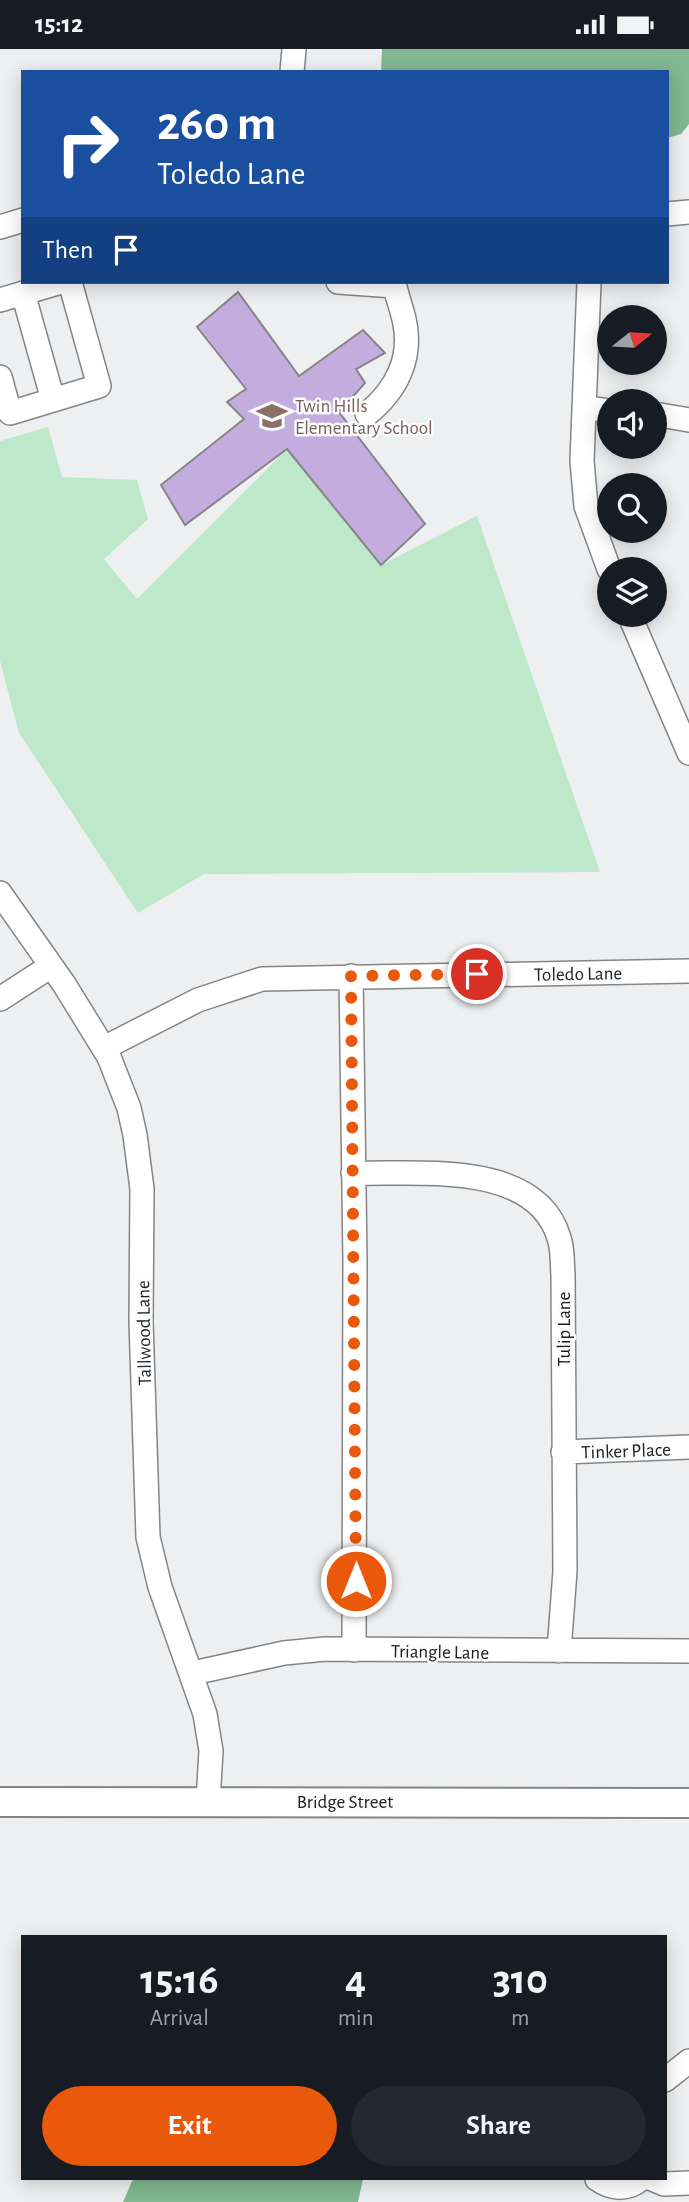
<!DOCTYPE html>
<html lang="en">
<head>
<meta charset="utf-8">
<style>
	:root { --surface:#171b24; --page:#242831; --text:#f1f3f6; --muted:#9ea1a6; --accent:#ea580c }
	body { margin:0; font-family:"Alegreya Sans",sans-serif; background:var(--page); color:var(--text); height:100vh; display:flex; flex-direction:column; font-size:26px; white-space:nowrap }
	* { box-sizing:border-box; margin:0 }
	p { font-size:23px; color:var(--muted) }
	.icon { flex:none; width:38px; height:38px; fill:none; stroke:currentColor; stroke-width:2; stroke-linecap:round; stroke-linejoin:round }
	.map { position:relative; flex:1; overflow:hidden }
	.sheet { position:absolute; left:21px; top:1886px; width:646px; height:245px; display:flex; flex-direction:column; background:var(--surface); border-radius:0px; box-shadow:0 4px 18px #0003 }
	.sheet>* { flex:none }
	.banner { position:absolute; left:21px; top:21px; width:648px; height:214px; border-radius:0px; box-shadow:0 4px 18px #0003; background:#1a4fa0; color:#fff; overflow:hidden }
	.needle { width:46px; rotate:72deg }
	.buttons { position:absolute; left:597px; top:256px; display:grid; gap:14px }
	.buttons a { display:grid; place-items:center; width:70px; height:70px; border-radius:50%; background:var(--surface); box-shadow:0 4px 18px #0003; font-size:35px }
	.pin { position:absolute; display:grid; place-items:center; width:60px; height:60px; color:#fff; margin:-30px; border:4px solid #fff; border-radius:50%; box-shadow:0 2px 7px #0007 }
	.me { position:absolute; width:77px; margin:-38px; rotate:0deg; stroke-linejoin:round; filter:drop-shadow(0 0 5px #0008) }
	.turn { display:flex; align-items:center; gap:24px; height:147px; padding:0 21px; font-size:32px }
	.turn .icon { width:91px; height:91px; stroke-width:2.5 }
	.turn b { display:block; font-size:49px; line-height:60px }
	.then { display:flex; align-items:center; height:66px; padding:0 21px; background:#0003; gap:14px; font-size:26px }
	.eta { display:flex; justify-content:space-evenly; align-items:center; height:119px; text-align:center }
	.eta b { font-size:42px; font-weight:600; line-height:49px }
	.button { display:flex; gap:14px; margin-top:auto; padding:14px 21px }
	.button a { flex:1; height:80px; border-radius:42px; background:var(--accent); color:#fff; font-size:28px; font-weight:600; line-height:80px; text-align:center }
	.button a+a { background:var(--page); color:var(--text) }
	.status { display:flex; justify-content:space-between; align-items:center; height:49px; padding:0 35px; background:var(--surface); direction:ltr }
	.status svg { height:19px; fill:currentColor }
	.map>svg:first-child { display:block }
</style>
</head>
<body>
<div class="status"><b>15:12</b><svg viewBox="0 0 49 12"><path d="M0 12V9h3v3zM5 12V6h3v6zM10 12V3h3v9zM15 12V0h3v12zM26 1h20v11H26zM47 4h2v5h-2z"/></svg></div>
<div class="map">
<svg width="689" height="2153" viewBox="0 0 689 2153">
	<rect width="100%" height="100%" fill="#eeeff0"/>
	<path fill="#bde8c9" d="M48,378L62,428L137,431L148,470L104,510L137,550L287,400L381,516L477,467L600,823L204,825L138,864L19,684L0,612V392Z"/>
	<path fill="#83b792" d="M382,0H689V75L681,85L667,89V23H381Z
		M133,2130H363L358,2153H123Z"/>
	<path fill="#c5acdf" stroke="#878687" stroke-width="2" d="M238,243L299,327L363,281L385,304L356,320L365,334L339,363L425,475L381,516L287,400L185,476L161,436L244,370L227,353L246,340L197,278Z"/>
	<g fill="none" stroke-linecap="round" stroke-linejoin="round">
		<g stroke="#848586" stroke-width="26">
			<path id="minor" d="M292,23L294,0
				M667,165L689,163
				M0,178L23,171
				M338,233L394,237
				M589,233L582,412L586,457L609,520
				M23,244L53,351L99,337L70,233
				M0,251L61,233
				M0,328L10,364L53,351
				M584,358L609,362
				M367,365C397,341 413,308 404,270C401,257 396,245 394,233
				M654,365L689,371
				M629,565L689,704
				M0,844L64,935L109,1008L129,1059L135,1086L142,1140L141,1272L148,1488L160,1538L205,1665L211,1702L208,1752
				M351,927L355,1211L354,1601
				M0,950L51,917
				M104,999L198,951L262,930L689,922
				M353,1124C415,1126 536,1110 559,1189C563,1200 562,1214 563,1226L565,1522L559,1602
				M563,1403L689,1398
				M193,1624L284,1604L325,1600L689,1602
				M665,2031L689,2012
				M597,2130C611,2140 627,2142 641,2130
				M652,2130L664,2135L689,2134"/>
		</g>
		<g stroke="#848586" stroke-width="32">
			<path id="major" d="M0,1753L689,1754"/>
		</g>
		<use href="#minor" stroke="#fff" stroke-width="23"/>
		<use href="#major" stroke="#fff" stroke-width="28"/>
	</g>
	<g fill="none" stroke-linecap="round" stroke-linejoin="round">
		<path stroke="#ea580c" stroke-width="12" stroke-dasharray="0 21.6" d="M356,1532L351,927L477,925"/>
	</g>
	<defs>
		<g id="school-bare" transform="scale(2.415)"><path d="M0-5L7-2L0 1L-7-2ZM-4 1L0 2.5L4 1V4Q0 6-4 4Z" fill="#8d6e63" stroke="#fbfcfd" stroke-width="2.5" paint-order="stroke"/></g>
	</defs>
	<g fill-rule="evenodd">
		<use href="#school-bare" x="272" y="367"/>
	</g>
	<g text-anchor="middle" stroke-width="5" stroke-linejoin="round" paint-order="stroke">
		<g font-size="19" fill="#785e54" stroke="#fbfcfd" text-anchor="start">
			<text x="295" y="363">Twin Hills<tspan x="295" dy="22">Elementary School</tspan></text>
		</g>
		<g font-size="19" fill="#202021" stroke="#fbfcfd">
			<text transform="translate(578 924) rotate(-1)" y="7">Toledo Lane</text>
			<text transform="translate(563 1280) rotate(-90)" y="7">Tulip Lane</text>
			<text transform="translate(143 1284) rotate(-91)" y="7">Tallwood Lane</text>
			<text transform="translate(626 1401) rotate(-2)" y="7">Tinker Place</text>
			<text transform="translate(440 1602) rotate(1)" y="7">Triangle Lane</text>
			<text x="345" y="1759">Bridge Street</text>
		</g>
	</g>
</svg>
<div class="buttons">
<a><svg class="needle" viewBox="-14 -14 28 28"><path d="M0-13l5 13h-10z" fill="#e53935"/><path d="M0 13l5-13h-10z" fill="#9ea1a6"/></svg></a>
<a><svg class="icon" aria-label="sound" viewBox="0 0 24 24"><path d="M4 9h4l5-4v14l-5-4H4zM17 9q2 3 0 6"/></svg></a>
<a><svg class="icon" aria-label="search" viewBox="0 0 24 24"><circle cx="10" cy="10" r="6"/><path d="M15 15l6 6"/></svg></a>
<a><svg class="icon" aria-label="layers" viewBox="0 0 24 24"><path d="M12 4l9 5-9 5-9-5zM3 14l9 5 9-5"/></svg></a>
</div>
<div class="pin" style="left:477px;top:925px;background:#d93025"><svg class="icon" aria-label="arrive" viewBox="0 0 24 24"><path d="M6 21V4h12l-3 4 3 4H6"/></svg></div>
<svg class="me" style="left:356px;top:1532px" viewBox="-20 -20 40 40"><circle r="17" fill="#ea580c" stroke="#fff" stroke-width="3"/><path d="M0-11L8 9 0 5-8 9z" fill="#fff"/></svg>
<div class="banner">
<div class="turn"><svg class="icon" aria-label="right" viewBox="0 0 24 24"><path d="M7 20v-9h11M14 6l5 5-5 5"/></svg><div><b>260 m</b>Toledo Lane</div></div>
<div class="then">Then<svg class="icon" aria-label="arrive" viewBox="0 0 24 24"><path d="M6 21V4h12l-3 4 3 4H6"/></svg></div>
</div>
<section class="sheet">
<div class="eta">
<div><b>15:16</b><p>Arrival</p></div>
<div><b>4</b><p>min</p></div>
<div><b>310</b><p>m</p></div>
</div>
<div class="button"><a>Exit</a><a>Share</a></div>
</section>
</div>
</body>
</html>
